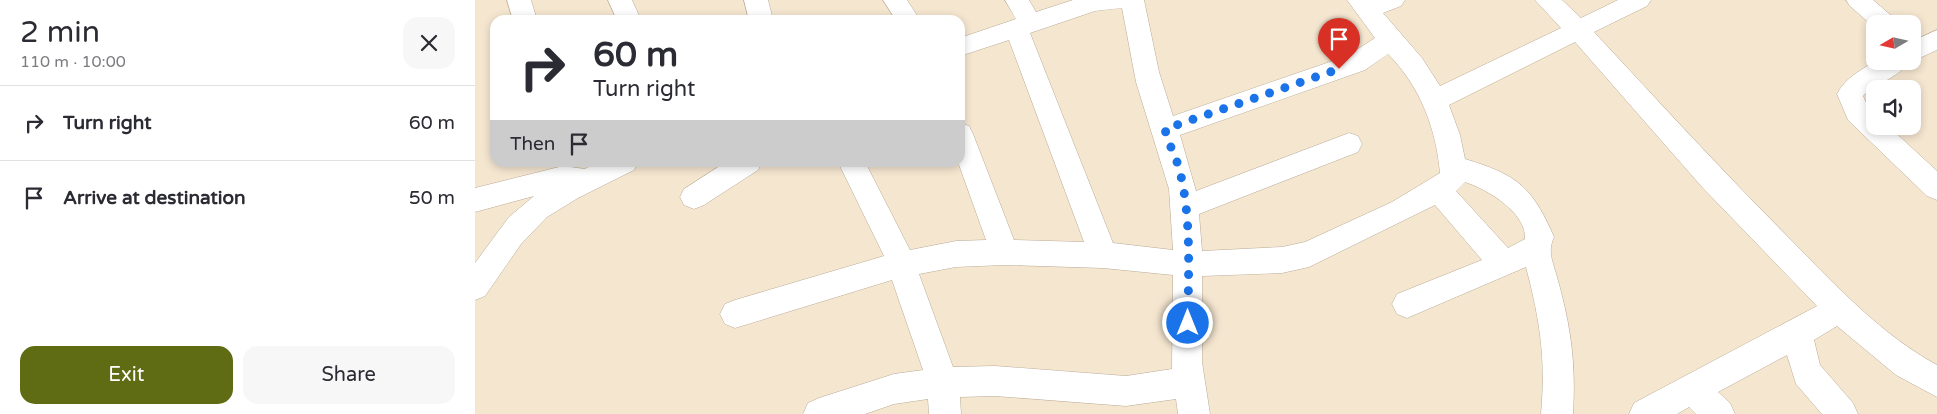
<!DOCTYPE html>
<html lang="en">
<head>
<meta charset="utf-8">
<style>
	:root { --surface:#fff; --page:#f7f7f7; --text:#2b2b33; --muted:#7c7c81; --line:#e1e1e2; --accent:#606c13 }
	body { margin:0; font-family:"Varela Round",sans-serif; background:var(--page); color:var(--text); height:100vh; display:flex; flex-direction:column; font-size:19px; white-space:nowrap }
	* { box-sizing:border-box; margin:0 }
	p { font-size:16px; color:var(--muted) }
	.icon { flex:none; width:28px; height:28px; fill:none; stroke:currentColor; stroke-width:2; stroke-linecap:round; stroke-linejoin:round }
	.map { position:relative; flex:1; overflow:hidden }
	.details { display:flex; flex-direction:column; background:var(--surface); width:475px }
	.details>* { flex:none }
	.guide { position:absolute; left:15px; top:15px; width:475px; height:152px; border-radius:15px; box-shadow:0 2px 8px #0003; background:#fff; color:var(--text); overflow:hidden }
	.needle { width:32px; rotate:261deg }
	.controls { position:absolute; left:1391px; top:15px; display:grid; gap:10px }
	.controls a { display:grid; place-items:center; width:55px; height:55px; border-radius:10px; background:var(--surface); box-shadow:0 2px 8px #0003; font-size:25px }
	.pin { position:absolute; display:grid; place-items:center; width:42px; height:42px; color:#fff; margin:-51px -21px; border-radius:50% 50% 50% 0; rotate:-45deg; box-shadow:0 0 5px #0007 }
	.pin .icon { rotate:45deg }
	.me { position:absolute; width:55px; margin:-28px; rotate:0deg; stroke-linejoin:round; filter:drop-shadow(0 0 4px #0008) }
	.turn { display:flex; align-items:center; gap:18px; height:105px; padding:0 20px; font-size:22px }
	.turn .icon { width:65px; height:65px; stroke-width:2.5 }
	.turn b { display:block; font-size:35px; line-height:42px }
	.then { display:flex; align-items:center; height:48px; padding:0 20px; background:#0003; gap:10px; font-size:19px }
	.round { display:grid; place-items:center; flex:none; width:52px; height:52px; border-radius:15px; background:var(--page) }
	.head { display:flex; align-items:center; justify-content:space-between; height:85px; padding:0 20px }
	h1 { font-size:30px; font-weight:600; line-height:38px }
	.cta { display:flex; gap:10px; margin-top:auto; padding:10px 20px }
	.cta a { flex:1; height:58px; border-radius:15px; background:var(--accent); color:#fff; font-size:20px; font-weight:600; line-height:58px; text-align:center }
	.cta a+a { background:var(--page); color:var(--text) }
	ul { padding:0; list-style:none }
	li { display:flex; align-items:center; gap:15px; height:75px; padding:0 20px; border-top:1px solid var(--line) }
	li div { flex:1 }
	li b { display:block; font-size:19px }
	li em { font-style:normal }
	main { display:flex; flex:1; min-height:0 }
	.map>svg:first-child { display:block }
</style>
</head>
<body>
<main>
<section class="details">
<div class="head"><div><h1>2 min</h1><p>110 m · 10:00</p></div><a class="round"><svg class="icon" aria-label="close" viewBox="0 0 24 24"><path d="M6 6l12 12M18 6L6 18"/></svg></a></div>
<ul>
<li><svg class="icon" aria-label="right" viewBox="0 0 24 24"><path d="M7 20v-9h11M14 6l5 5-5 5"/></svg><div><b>Turn right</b></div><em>60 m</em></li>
<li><svg class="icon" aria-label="arrive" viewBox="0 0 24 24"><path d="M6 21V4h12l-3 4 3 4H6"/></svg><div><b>Arrive at destination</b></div><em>50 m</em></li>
</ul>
<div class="cta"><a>Exit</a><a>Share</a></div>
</section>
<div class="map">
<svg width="1462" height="414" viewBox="0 0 1462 414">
	<rect width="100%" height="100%" fill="#f5e6d0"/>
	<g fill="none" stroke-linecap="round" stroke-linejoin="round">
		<g stroke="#b9ab96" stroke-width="1">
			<path id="minor" d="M32,0H56L62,20H38Z
				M133,0H157L166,20H142Z
				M269,0H293L298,20H274Z
				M408,0H432L445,20H421Z
				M530,0H554L561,12L598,0H669L684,72L698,116L872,56L900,38L872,0H930L926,6L908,13L947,58L965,86L1086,28L1060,0H1087L1106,18L1143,0H1176L1172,6L1119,32C1185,103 1250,174 1318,242C1362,287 1407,335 1462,365V397L1421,375L1362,326L1339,340L1345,365L1378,403L1383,414H1347L1321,384L1312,355L1243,392L1255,403L1260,414H1221L1214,407L1202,414H1154L1159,403L1342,306L1227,187L1100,42L974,105L985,135L990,159C1043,175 1057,187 1079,237C1072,252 1078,262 1082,277C1096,327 1101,363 1098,414H1066C1071,358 1065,321 1051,267L932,318L922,314L917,304L922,294L1007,260L960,205L834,267L807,273L727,276V362L735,414H703L701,399L651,406L520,396L485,397L486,414H454L453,399L419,404L390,414H328L333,403L344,398L419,374L448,370L417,280L260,328L250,324L245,314L250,304L260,300L409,256L363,162H390L435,250L481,241L511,240L483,162H485V123L494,126L498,134L539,240L609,242L534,40L485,56V38L541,19ZM647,8L661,82L694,189L698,250L638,243L555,33L620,11ZM913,54C945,86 961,128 965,173L917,202L830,242L807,247L727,251L724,214L883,152L887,144L883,136L874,133L721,191L705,135L890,70ZM990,182C1012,189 1052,213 1050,239L1033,248L981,191ZM530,265L628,268L698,275L697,369L651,376L520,366L478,367L444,274L481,267Z
				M1371,0H1398L1419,18L1423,24H1400V28L1375,6Z
				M1462,30V50L1438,61V41Z
				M1401,61H1434C1425,78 1401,82 1388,96L1393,107L1400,114V126H1413L1462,171V200L1452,196L1373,120L1362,94C1371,77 1386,70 1401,61Z
				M123,162H163L159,170L103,198L72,217L46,244L10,296L0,300V263L34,217L59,196L0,212V188L88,166L110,169Z
				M251,162H287L283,170L229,205L219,209L209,205L205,197L209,189Z"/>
		</g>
		<use href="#minor" fill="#fff" fill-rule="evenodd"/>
	</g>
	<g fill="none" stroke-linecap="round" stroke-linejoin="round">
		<path stroke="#1a73e8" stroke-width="9" stroke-dasharray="0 16.2" d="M713,323C713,274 717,221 705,172C702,158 693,144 690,129L864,69"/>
	</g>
</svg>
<div class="controls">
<a><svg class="needle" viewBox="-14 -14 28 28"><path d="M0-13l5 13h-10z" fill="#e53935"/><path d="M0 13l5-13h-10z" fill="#7c7c81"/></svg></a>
<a><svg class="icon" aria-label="sound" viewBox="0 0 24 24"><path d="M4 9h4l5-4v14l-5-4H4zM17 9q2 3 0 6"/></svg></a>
</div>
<div class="pin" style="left:864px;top:69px;background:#d93025"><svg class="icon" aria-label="arrive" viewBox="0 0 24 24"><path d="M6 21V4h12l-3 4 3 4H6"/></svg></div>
<svg class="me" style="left:713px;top:323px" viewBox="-20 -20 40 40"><circle r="17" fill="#1a73e8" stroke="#fff" stroke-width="3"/><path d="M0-11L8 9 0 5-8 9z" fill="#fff"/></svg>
<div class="guide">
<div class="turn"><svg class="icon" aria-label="right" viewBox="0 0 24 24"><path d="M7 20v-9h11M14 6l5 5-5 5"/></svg><div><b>60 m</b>Turn right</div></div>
<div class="then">Then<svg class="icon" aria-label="arrive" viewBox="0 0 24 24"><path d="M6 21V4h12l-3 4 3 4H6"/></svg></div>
</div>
</div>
</main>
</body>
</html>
